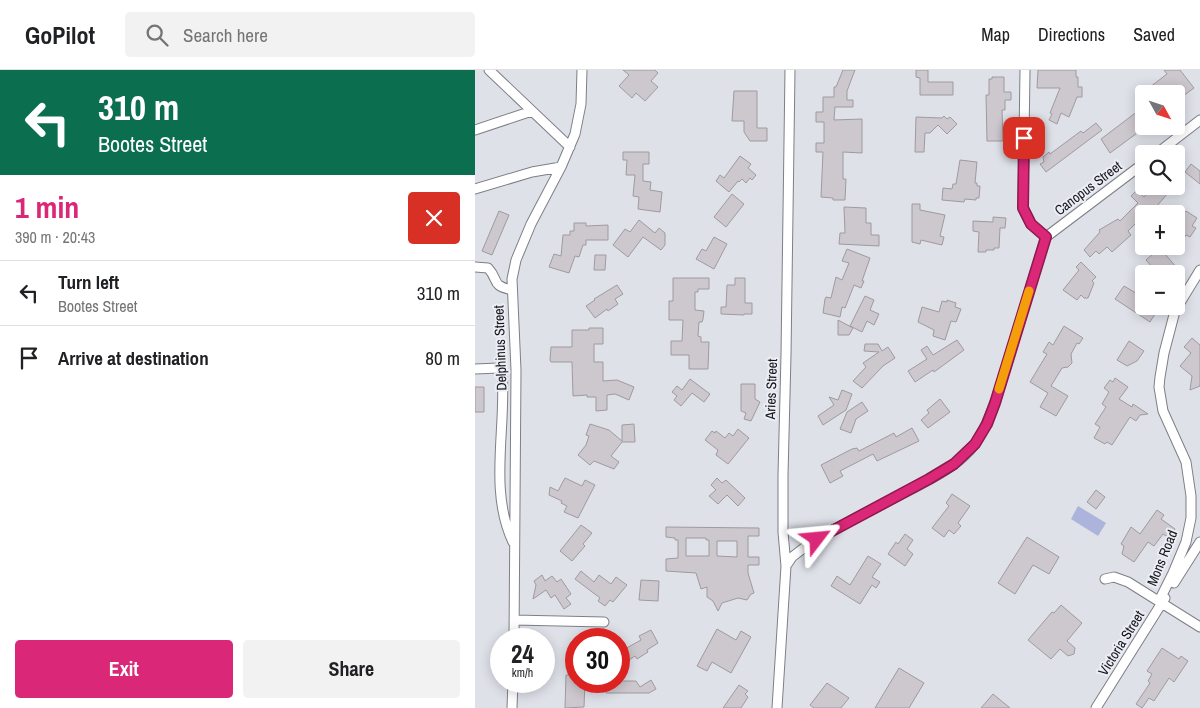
<!DOCTYPE html>
<html lang="en">
<head>
<meta charset="utf-8">
<style>
	:root { --surface:#fff; --page:#f2f2f2; --text:#202124; --muted:#757577; --line:#e0e0e0; --accent:#db2777 }
	body { margin:0; font-family:"Archivo Narrow",sans-serif; background:var(--page); color:var(--text); height:100vh; display:flex; flex-direction:column; font-size:19px; white-space:nowrap }
	* { box-sizing:border-box; margin:0 }
	p { font-size:16px; color:var(--muted) }
	.icon { flex:none; width:28px; height:28px; fill:none; stroke:currentColor; stroke-width:2; stroke-linecap:round; stroke-linejoin:round }
	.map { position:relative; flex:1; overflow:hidden }
	.side { display:flex; flex-direction:column; background:var(--surface); width:475px }
	.side>* { flex:none }
	.top-card { background:#0b6e4f; color:#fff; overflow:hidden }
	.needle { width:32px; rotate:130deg }
	.controls { position:absolute; left:660px; top:15px; display:grid; gap:10px }
	.controls a { display:grid; place-items:center; width:50px; height:50px; border-radius:5px; background:var(--surface); box-shadow:0 2px 12px #0003; font-size:25px }
	.speed { position:absolute; left:15px; top:558px; display:flex; gap:10px; font-size:25px; font-weight:700; text-align:center }
	.speed>* { display:grid; place-content:center; width:65px; height:65px; border-radius:50%; background:var(--surface); box-shadow:0 2px 12px #0003; line-height:1 }
	.speed small { font-size:12px; font-weight:400 }
	.speed .limit { border:8px solid #d22; background:#fff; color:#111 }
	.pin { position:absolute; display:grid; place-items:center; width:42px; height:42px; color:#fff; margin:-21px; border-radius:10px; box-shadow:0 2px 8px #0006 }
	.me { position:absolute; width:55px; margin:-28px; rotate:61deg; stroke-linejoin:round; filter:drop-shadow(0 0 4px #0008) }
	.turn { display:flex; align-items:center; gap:18px; height:105px; padding:0 15px; font-size:22px }
	.turn .icon { width:65px; height:65px; stroke-width:2.5 }
	.turn b { display:block; font-size:35px; line-height:42px }
	.round { display:grid; place-items:center; flex:none; width:52px; height:52px; border-radius:5px; background:var(--page) }
	.overview { display:flex; align-items:center; justify-content:space-between; height:85px; padding:0 15px }
	h1 { font-size:30px; font-weight:700; line-height:38px; color:var(--accent) }
	.cta { display:flex; gap:10px; margin-top:auto; padding:10px 15px }
	.cta a { flex:1; height:58px; border-radius:5px; background:var(--accent); color:#fff; font-size:20px; font-weight:700; line-height:58px; text-align:center }
	.cta a+a { background:var(--page); color:var(--text) }
	ul { padding:0; list-style:none }
	li { display:flex; align-items:center; gap:15px; height:65px; padding:0 15px; border-top:1px solid var(--line) }
	li div { flex:1 }
	li b { display:block; font-size:19px }
	li em { font-style:normal }
	header { display:flex; align-items:center; gap:30px; box-sizing:border-box; height:70px; padding:0 25px; background:var(--surface); border-bottom:1px solid var(--line) }
	header strong { font-size:24px }
	nav { display:flex; gap:28px; margin-inline-start:auto; font-size:18px }
	.search { width:350px; height:45px; background:var(--page); display:flex; align-items:center; gap:12px; box-sizing:border-box; padding:0 18px; border-radius:5px; color:var(--muted); font-size:19px }
	main { display:flex; flex:1; min-height:0 }
	.map>svg:first-child { display:block }
</style>
</head>
<body>
<header>
<strong>GoPilot</strong>
<div class="search"><svg class="icon" aria-label="search" viewBox="0 0 24 24"><circle cx="10" cy="10" r="6"/><path d="M15 15l6 6"/></svg>Search here</div>
<nav><a>Map</a><a>Directions</a><a>Saved</a></nav>
</header>
<main>
<section class="side">
<div class="top-card">
<div class="turn"><svg class="icon" aria-label="left" viewBox="0 0 24 24"><path d="M17 20v-9H6M10 6l-5 5 5 5"/></svg><div><b>310 m</b>Bootes Street</div></div>
</div>
<div class="overview"><div><h1>1 min</h1><p>390 m · 20:43</p></div><a class="round" style="background:#d93025;color:#fff"><svg class="icon" aria-label="close" viewBox="0 0 24 24"><path d="M6 6l12 12M18 6L6 18"/></svg></a></div>
<ul>
<li><svg class="icon" aria-label="left" viewBox="0 0 24 24"><path d="M17 20v-9H6M10 6l-5 5 5 5"/></svg><div><b>Turn left</b><p>Bootes Street</p></div><em>310 m</em></li>
<li><svg class="icon" aria-label="arrive" viewBox="0 0 24 24"><path d="M6 21V4h12l-3 4 3 4H6"/></svg><div><b>Arrive at destination</b></div><em>80 m</em></li>
</ul>
<div class="cta"><a>Exit</a><a>Share</a></div>
</section>
<div class="map">
<svg width="725" height="638" viewBox="0 0 725 638">
	<rect width="100%" height="100%" fill="#dfe1e9"/>
	<path fill="#acb4dc" d="M603,436L631,453L623,466L596,449Z"/>
	<path fill="#cdc7ce" stroke="#9f9aa0" fill-rule="evenodd" d="M148,0H180L183,3L176,11L183,17L170,31L161,23L157,28L144,16L154,5Z
		M368,0H380L372,21V30H378V37H360L359,50L387,49V83L368,82V109H371L370,130H358V128L346,127L348,82H341V73H349V52H341V42H348V27H359V17H361Z
		M441,0H453V12H478V25H445V8L441,7Z
		M563,0H601V7H603V17H607V27H602L594,47L586,43L582,54L574,50L577,44L575,43L585,18H562Z
		M689,0H705L719,18L708,26L706,23L666,24L692,4Z
		M517,7H529V22H536V30H530V40H527L528,71H512L511,25H514V9H517Z
		M259,21H282V58H292V71H275L269,62V51H257Z
		M663,41L669,49V58L635,83L626,69Z
		M469,46L472,49L475,47L482,54L472,64L463,55L455,63H450L449,82H440L441,47L467,48Z
		M621,53L627,60L571,102L565,94L569,92L568,87L574,82L575,84L606,61L608,63Z
		M148,82H174V94H168V111L176,112L175,120L187,122L185,142L163,139L164,127L158,126L160,105H151L152,90H148Z
		M265,86L276,94L273,98L281,105L277,110L275,108L271,113L267,109L264,112L263,111L254,122L241,111L245,105L249,108Z
		M485,90L502,92L500,113H502V116H505L504,128H501V130L490,129L489,132L467,130L468,118L477,119L478,114H481Z
		M716,94L725,101V114L710,102Z
		M679,116H699L681,137L684,140L679,144H669V157L663,151L653,161L656,165L637,182L632,177L624,184L621,181L615,187L609,180L625,162L624,160L643,149L645,151L663,133L656,126L662,120L669,127Z
		M257,124L269,134L251,157L239,147Z
		M437,134H445V140L470,145L465,166L469,167L467,175L446,170L445,174L437,172Z
		M369,137L391,138V153H396V165H404V176L364,174L365,163H370Z
		M24,141L34,145L17,185L7,181Z
		M711,141L722,148L717,156L721,158L715,167L711,165L701,181V154Z
		M518,147L531,148L530,158H525L524,178H519V180H511V182H503L504,162L498,161V151L518,152Z
		M164,150L180,163L184,158L190,163V175L186,180L168,167L153,187L138,175L150,159L155,162Z
		M99,153H111V156L133,155V170H111V175H108L104,187L100,186L94,203L74,197L79,184L86,186L88,165H95V161H99Z
		M239,167L252,174L239,199L221,189L227,179L231,181Z
		M685,178L701,197L693,204H674L679,199L671,190Z
		M372,179L395,188L387,211H389L386,218L379,215L370,238L367,237L365,247L348,243L350,229L351,227L356,228L361,207L367,210L374,193L367,191Z
		M120,185H131L130,200H119Z
		M606,192L621,207L617,211L619,213L613,228H609L606,225L602,230L588,220L604,200L601,197Z
		M198,208H234V219H223V222H220V240L229,241L228,249L227,252H224L223,266L226,267V272H234L233,299H214V285H196V271H207L208,250H194V231H198Z
		M260,208H270V233H277V244H269V245L246,244V237H251L252,215H260Z
		M142,215L148,224L140,229L143,234L133,241L132,239L120,248L111,236L120,230L119,229Z
		M649,216L669,228V236H685L675,252L640,229Z
		M390,226L399,230L395,240L404,244L399,255L392,251L387,262L375,256Z
		M472,230L481,233L480,237L486,239L481,252L476,251L470,270L458,266L459,260L443,252L447,237L464,242L467,231L472,232Z
		M363,250L378,258L374,265H363Z
		M589,256L608,268L604,274L602,273L596,284L597,293L593,297L587,298L576,316L593,326L581,346L565,337L573,323L555,312L572,284L568,282L574,272L578,275Z
		M114,258H128V274H119V292H128V311L142,310L159,317L154,330L140,324L132,325V340L121,341V327H112V325L98,326L97,292H76L75,290L76,277H97V260H114Z
		M717,268L725,275V316L715,320L717,306L705,296L716,283L709,277Z
		M482,270L489,280L459,302L458,300L440,312L433,301L452,289L446,280L452,276L458,285Z
		M654,271L669,281L662,291L652,296L642,290Z
		M390,274H403L407,281L413,277L420,288L408,296L387,318L378,311L391,297L388,293L404,282L389,281Z
		M640,308L653,317L644,329L657,337L658,334L673,344L665,345L661,351L655,347L637,375L632,372L630,374L619,368L625,357L620,354L631,337L627,334L634,322L629,318L635,310L638,312Z
		M215,309L235,324L229,332L217,323L206,336L199,330L202,326L197,322L202,316L207,320Z
		M266,314H280V329L285,332L276,351L269,349L271,343L266,341Z
		M0,317H9V342H0Z
		M367,320L377,324L371,340L348,355L343,346L359,335L354,327L363,330Z
		M465,329L475,342L453,358L446,350L454,343L452,340Z
		M387,332L393,341L381,349L376,363L365,359L372,342Z
		M115,354L134,360L147,371V355L159,354L160,372H147L136,386L144,392L139,399L119,391L115,395L103,385L111,375L114,366L111,365Z
		M437,358L444,371L402,391L398,384L365,401L368,406L355,413L346,395L377,379L382,378L384,381L419,363L421,367Z
		M263,359L274,368L253,394L241,385L243,380L230,370L237,361L240,363L241,361L250,368L254,363L258,366Z
		M90,408L107,416L110,410L120,415L103,448L89,442L92,436L86,433L87,431L74,425L75,417L83,421Z
		M242,408L247,413L251,410L270,428L263,436L252,425L243,434L234,426L241,420L236,415Z
		M621,420L630,427L621,439L612,432Z
		M477,424L495,436L483,453L486,456L479,464L474,460L469,467L457,458L474,436L471,433Z
		M682,440L689,445L686,449L700,459L694,468L688,464L679,476L673,472L659,492L647,484L649,476L646,474L656,457L665,464Z
		M106,455L117,463L108,474L110,476L97,491L85,481Z
		M191,457L284,458V466H273V487H284V495H273V503L279,523L276,524L272,530L263,528L247,533L243,541L238,531L232,527V517L226,519L221,503L191,501V489L203,488V470H200V468L191,467ZM211,468H231V470H234V486H211ZM242,471H262V487L242,486Z
		M430,464L438,470L432,479L438,484L430,496L413,484L421,472L423,474Z
		M552,467L584,487L574,504L558,495L540,524L523,513Z
		M393,486L406,494L397,507L405,512L401,518L397,515L385,534L356,516L362,506L375,515Z
		M106,501L119,512L124,505L136,514L141,507L152,515L138,532L135,530L130,536L123,531L125,528L100,509Z
		M67,505L70,511L77,506L82,512L86,509L96,524L91,528L96,534L89,539L80,525L76,528L71,520L58,529L61,515L59,511Z
		M166,510L184,511L183,531L164,530Z
		M586,535L607,553L592,571L600,578L599,584L593,586L585,579L576,589L553,570L577,542L579,543Z
		M242,559L261,570L266,561L276,567L256,603L237,592L232,601L222,596Z
		M176,560L183,573L172,580L173,582L162,589L160,586L154,590L148,580L166,570L164,566Z
		M687,578L704,589L706,586L713,591L699,612L694,608L679,631L674,628L667,638L661,634L675,613L673,611L677,604L672,601Z
		M424,598L449,613L434,638H400Z
		M91,605H101V611H110L109,637L90,638Z
		M176,610L181,619L174,623H131V611H161L165,617Z
		M352,613L374,628L366,638H339L335,635Z
		M264,615L273,621L270,624L273,627L266,638H248Z
		M518,624L535,638H506Z"/>
	<g fill="none" stroke-linecap="round" stroke-linejoin="round">
		<g stroke="#7d7f86" stroke-width="11">
			<path id="minor" d="M14,0L95,77
				M550,0L548,138L556,154L571,167
				M0,60L57,41
				M681,84L725,50
				M0,119L57,102L86,97
				M0,197L13,198C25,211 15,215 37,220
				M0,299L24,298L27,300C32,356 13,420 38,472
				M311,496L317,487L334,474C365,455 399,439 431,422C453,410 478,399 495,380C507,367 513,349 520,333L571,167L669,93
				M630,509L639,507L653,512L725,557
				M699,513L725,472
				M684,531L698,503L711,472L716,448V426L711,392L688,341L684,317L685,307L689,283L700,241L725,200
				M39,550L129,552
				M39,569L41,300L37,209L41,190L56,154L86,97L100,64L106,34L107,0
				M37,638L38,611
				M302,638L311,496L308,462V405L311,285L315,0
				M621,638L690,528"/>
		</g>
		<use href="#minor" stroke="#fff" stroke-width="9"/>
	</g>
	<g fill="none" stroke-linecap="round" stroke-linejoin="round">
		<g stroke="#8e194d" stroke-width="12">
			<path id="route" d="M342,469L454,409L479,394L500,374L512,354L520,333L571,167L556,154L548,138L549,68"/>
		</g>
		<use href="#route" stroke="#db2777" stroke-width="9"/>
		<path stroke="#f59e0b" stroke-width="9" d="M524,319L554,221"/>
	</g>
	<g text-anchor="middle" stroke-width="4" stroke-linejoin="round" paint-order="stroke">
		<g font-size="14" fill="#17171a" stroke="#eceef6">
			<text transform="translate(613 118) rotate(-37)" y="5">Canopus Street</text>
			<text transform="translate(25 278) rotate(-92)" y="5">Delphinus Street</text>
			<text transform="translate(296 319) rotate(-88)" y="5">Aries Street</text>
			<text transform="translate(687 488) rotate(-68)" y="5">Mons Road</text>
			<text transform="translate(646 573) rotate(-58)" y="5">Victoria Street</text>
		</g>
	</g>
</svg>
<div class="controls">
<a><svg class="needle" viewBox="-14 -14 28 28"><path d="M0-13l5 13h-10z" fill="#e53935"/><path d="M0 13l5-13h-10z" fill="#757577"/></svg></a>
<a><svg class="icon" aria-label="search" viewBox="0 0 24 24"><circle cx="10" cy="10" r="6"/><path d="M15 15l6 6"/></svg></a>
<a>+</a>
<a>−</a>
</div>
<div class="speed"><div>24<small>km/h</small></div><div class="limit">30</div></div>
<div class="pin" style="left:549px;top:68px;background:#d93025"><svg class="icon" aria-label="arrive" viewBox="0 0 24 24"><path d="M6 21V4h12l-3 4 3 4H6"/></svg></div>
<svg class="me" style="left:342px;top:469px" viewBox="-20 -20 40 40"><path d="M0-17L14 15 0 8-14 15z" fill="#db2777" stroke="#fff" stroke-width="4"/></svg>
</div>
</main>
</body>
</html>
